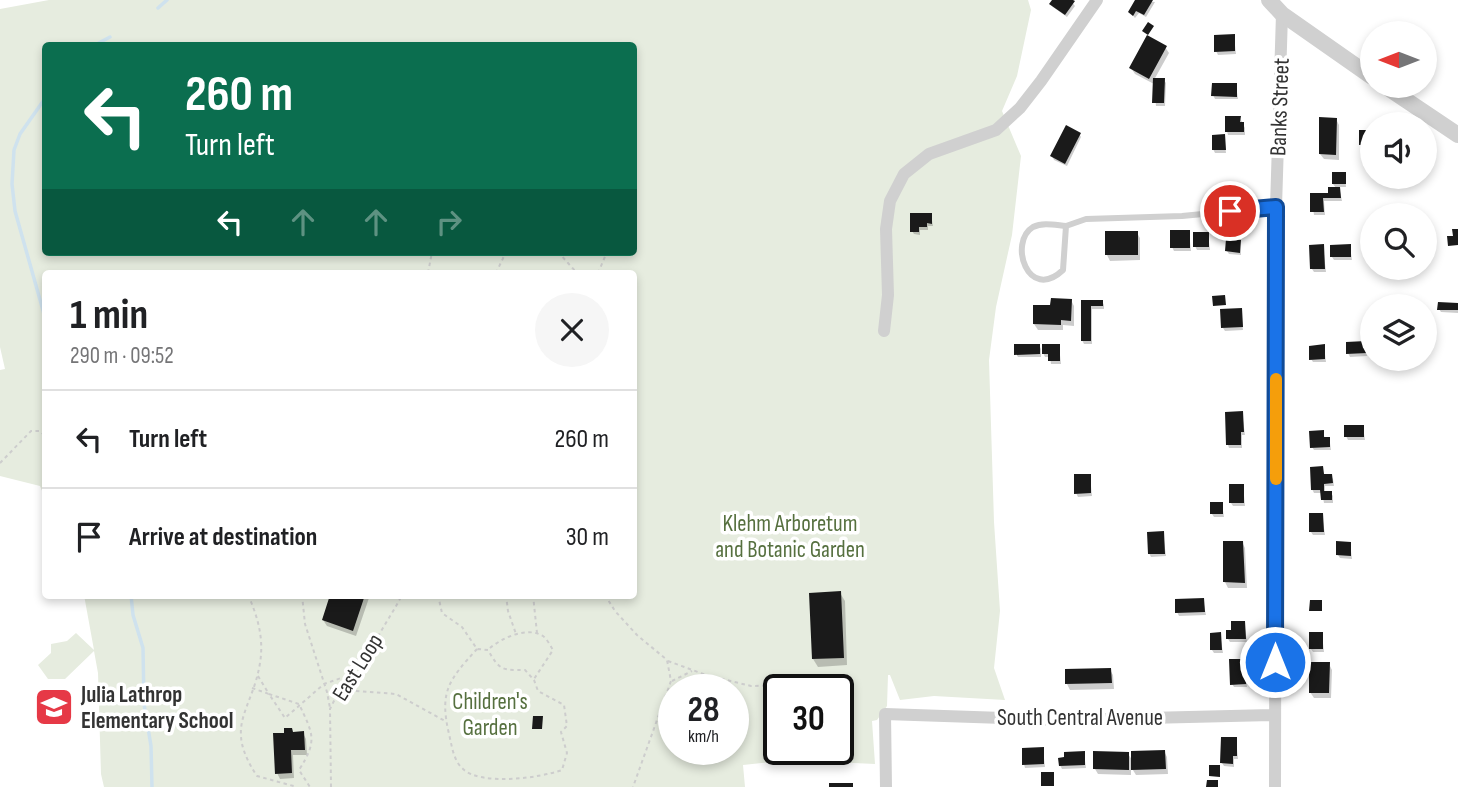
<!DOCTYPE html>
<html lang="en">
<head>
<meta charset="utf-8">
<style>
	:root { --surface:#fff; --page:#f6f6f6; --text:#202124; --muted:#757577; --line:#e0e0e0 }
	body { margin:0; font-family:"Sofia Sans Condensed",sans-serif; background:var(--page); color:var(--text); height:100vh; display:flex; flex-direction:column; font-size:26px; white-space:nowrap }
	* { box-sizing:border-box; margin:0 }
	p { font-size:23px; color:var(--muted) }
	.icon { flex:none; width:38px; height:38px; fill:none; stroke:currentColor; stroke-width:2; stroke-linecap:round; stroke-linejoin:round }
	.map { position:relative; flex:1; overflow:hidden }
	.drawer { position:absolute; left:42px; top:270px; width:595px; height:329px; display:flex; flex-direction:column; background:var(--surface); border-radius:7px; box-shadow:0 4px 10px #0003 }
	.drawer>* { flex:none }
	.hud { position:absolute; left:42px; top:42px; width:595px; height:214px; border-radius:7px; box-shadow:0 4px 10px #0003; background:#0b6e4f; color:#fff; overflow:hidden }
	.needle { width:46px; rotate:270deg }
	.buttons { position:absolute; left:1360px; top:21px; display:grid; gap:14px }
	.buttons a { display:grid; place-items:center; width:77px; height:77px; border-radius:50%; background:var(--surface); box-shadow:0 4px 10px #0003; font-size:35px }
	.speed { position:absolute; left:658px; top:674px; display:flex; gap:14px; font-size:35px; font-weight:700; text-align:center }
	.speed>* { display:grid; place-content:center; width:91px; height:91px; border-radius:50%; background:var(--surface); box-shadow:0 4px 10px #0003; line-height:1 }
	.speed small { font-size:18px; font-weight:400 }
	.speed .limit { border:4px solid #111; border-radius:10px; background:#fff; color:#111 }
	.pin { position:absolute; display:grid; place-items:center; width:60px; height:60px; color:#fff; margin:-30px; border:4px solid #fff; border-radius:50%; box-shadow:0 2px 7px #0007 }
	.me { position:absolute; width:77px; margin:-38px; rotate:0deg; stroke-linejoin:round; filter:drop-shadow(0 0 5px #0008) }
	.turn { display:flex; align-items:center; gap:24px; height:147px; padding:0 28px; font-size:32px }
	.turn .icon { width:91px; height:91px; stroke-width:2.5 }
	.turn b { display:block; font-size:49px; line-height:60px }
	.lanes { display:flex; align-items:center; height:66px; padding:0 28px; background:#0003; justify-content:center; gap:35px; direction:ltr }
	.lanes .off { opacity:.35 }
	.round { display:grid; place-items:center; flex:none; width:74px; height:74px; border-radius:37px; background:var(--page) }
	.headline { display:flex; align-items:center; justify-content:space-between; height:119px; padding:0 28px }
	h1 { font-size:42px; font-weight:700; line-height:52px }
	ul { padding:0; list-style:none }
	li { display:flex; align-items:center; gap:21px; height:98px; padding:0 28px; border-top:2px solid var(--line) }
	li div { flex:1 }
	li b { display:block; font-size:26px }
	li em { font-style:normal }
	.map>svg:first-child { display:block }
</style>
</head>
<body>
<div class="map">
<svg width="1458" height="787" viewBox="0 0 1458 787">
	<rect width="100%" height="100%" fill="#fff"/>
	<path fill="#e6ecdf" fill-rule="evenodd" d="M49,0H1028L1031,10L1017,76L1002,111L1021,156L1012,235L996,307L989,360L994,522L1000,611L994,668L1005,700L934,696L900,700L890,675H888L887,706L877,720L872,721L875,764L790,760L743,765L745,787H104L101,774L98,673L94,651L65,679H48L38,665L51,653V644L67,641L76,633L94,650L84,595H634V273H46L45,498L40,486L0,476V370L5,369L0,347V9ZM46,46H634V252H46ZM674,690H733V749H674ZM779,690H838V749H779Z"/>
	<path fill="#0003" d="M1054,0H1070L1075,6L1067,17L1053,7L1051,4Z
		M1137,0L1155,2L1146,17L1139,13L1135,18L1130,12Z
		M1234,36L1236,54L1218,55L1216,51Z
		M1165,47L1169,53L1154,80H1164L1166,83L1165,106H1156L1154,84L1135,74L1131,68Z
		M1236,85L1238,99H1215L1213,95Z
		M1240,118L1245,128V135H1228L1227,131Z
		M1336,119L1339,125V160L1324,159L1320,154Z
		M1372,131V147H1363L1361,144Z
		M1079,134L1081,137L1067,166L1054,160L1052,156Z
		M1224,136L1226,153H1215L1213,149Z
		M1345,174L1346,187H1339L1342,201H1324L1325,215H1314L1311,195L1330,194L1336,188L1333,184Z
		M931,215L933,226H928V230H920V235L914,234L912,231Z
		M1189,232L1191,251H1174L1172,247Z
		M1137,233L1140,238V260L1110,261L1107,255Z
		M1208,234L1210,250H1197L1195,246Z
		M1240,242L1241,255L1229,254L1227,251Z
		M1323,246L1326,272H1314L1312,269Z
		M1350,246L1352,260H1334L1332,257Z
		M1071,300L1074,306V326L1063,325V330H1038L1034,324L1052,307Z
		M1082,301H1102L1104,305V309H1092V344H1084L1082,340Z
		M1458,305V313L1441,312L1439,309Z
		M1241,310L1243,330L1225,331L1223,328Z
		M1365,343L1367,356L1350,357L1348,353Z
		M1039,345L1043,353L1059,346L1061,364H1051L1050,357H1045L1041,349V357H1018L1016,354Z
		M1324,346L1326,362H1313L1311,359Z
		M1242,413L1245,435H1242V448H1229L1228,445Z
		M1363,427L1365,440H1348L1346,436Z
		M1323,432L1325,439H1329L1330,443L1331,450H1314L1312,447Z
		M1322,468L1324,476H1331L1333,479L1334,486H1325V493H1331L1333,496V503H1324L1322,493H1314L1312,489Z
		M1090,476L1092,496L1078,497L1076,493Z
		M1243,485L1245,506H1233L1231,503Z
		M1222,504L1224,517H1214L1212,514Z
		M1322,514L1325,535H1313L1311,532Z
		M1163,533L1166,556L1151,557L1149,553Z
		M1242,542L1245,548L1247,588H1228L1225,582Z
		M1350,543L1352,559L1340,558L1338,555Z
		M840,593L845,601L847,665L818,667L813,659Z
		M332,595H370L356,636L327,626L323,620Z
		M1203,600L1206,615L1179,616L1177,612Z
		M1244,622L1247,642H1230L1228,639Z
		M1220,634L1223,653H1214L1212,650Z
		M1322,634L1324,652H1313L1311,649Z
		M1244,661L1247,687H1234L1232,684Z
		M1329,664L1332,670L1331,698H1314L1310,692Z
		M1110,670L1113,675L1114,689L1070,690L1067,684Z
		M303,733L306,739L307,755H293L294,778L280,779L277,773L294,734Z
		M1236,739L1238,759H1234V767L1224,766L1222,763Z
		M1043,749L1045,767L1025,768L1024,764Z
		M1164,751L1167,757L1168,774L1136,775L1131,767V775L1098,774L1095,769L1128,754L1133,761Z
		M1084,753L1086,768L1062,769L1060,765Z"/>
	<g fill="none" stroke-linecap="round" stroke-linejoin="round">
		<path stroke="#cfe2ee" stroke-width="3.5" d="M158,8L167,0
			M93,46L110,37
			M46,97L20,134L14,150L12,184L15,211L46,321
			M131,595L133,615L143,648L144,704L151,746L152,787"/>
	</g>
	<path fill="#1a1a1a" d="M1052,0H1073L1075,1L1065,15L1049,4Z
		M1135,0H1153L1144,15L1136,11L1133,16L1128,12Z
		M1148,22L1154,26L1148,35L1142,31Z
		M1235,34V51L1214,52V35Z
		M1147,35L1167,46L1149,79L1129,68Z
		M1153,78H1165L1164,103H1152Z
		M1212,83H1237V97L1211,96Z
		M1225,116H1241L1240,122H1244V132H1225Z
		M1319,117L1337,118L1336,155L1319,154Z
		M1066,125L1081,133L1065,164L1050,156Z
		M1359,130H1372V144L1359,145Z
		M1225,134L1226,150H1212V135Z
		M1332,172H1346V184H1332Z
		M1328,187H1340L1341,198H1323L1324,212H1310V193H1328Z
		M910,213H932V224L927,223V227H919V232H910Z
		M1452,229H1458V245L1448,246L1447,236H1453Z
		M1170,230H1190V248H1170Z
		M1105,231H1138V255H1105Z
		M1193,232H1209V247H1193Z
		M1226,239L1241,240L1240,253L1225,251Z
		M1324,244L1325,269H1310L1309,245Z
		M1351,244V257H1330V245Z
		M1225,295L1226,305L1213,306L1212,296Z
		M1051,298L1072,299L1071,321L1061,320V325L1033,324V305H1050Z
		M1081,300H1103V306H1091V341H1081Z
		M1438,302L1458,303V310H1437Z
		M1242,308L1243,327L1221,328L1220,309Z
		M1366,341L1367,353L1346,354V342Z
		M1014,344H1040V354L1014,355Z
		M1042,344H1060V361H1048V354H1042Z
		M1325,344V359L1309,360V346Z
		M1243,411L1244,432H1241V445H1226L1225,412Z
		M1344,425H1364V437H1344Z
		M1324,430V437H1330V447L1310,448L1309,431Z
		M1323,466L1324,474H1332L1333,483L1324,484V491H1332V500H1321L1320,490H1311L1310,467Z
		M1074,474H1091V493L1074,494Z
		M1229,484H1244V503H1229Z
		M1210,502H1223V514H1210Z
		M1309,513H1323L1324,532H1309Z
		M1164,531L1165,554H1148L1147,532Z
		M1223,541H1243L1245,583L1223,582Z
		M1336,541L1351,542V556L1336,555Z
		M841,591L844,658L812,659L809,593Z
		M330,595H365L353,631L322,620Z
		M1204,598L1205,612L1175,613V599Z
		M1310,600H1322V611H1309Z
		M1231,621H1245L1246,639H1226V630H1231Z
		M1221,632L1222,650H1210V633Z
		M1309,632H1323V649H1309Z
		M1229,659H1245L1246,684L1230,685Z
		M1309,662H1330L1329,693H1309Z
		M1111,668L1112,683L1065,684V669Z
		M533,716H543L542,729H532Z
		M284,728H292L293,732L304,731L305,750H291L292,773L275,774L273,733H284Z
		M1221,737H1237V756H1233V764L1220,763Z
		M1044,747V764L1022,765V748Z
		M1165,750L1166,769L1131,770V751Z
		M1085,751V765L1059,766L1058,758L1064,757V752Z
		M1093,751L1129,752V770L1093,769Z
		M1209,765H1220V777L1209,776Z
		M1041,772H1054V786H1041Z
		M1207,780H1218V787H1206Z
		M829,783H853V787H829Z"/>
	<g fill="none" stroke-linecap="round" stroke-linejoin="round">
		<path stroke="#cdcdcd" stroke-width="2" stroke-dasharray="3.5 3.5" stroke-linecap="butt" d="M558,252L577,273
			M428,273L432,252
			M496,273L506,252
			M598,273L607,252
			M0,463L31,431H39L46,436
			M248,595C258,617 264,639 260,663C252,712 223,725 257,776L297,787
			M302,595L305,624L327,692L330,708
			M438,595L442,613L462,627L477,649L488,650C500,671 502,670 525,670L534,680L538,691L564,705L567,726L561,732L567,753L562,770C540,778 481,786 463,769C453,760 452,746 449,734C439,691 449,680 477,649
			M506,595L508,611L516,634
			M533,595L537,633
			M605,595L615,611L637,635L667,660L671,681L633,787
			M490,648C502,638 527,626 543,636C547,639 550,645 553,650L534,679
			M668,661L706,675L751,686L785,685
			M258,676L269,694L299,704C313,734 318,740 299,770L310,787
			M672,681L692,671
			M252,688L269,694L285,718L324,684L344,677
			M342,690L396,694L445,721
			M331,787L330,709L352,664L362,655L371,652C379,631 392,615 402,595"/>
		<path stroke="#d0d0d0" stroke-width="6" d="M1066,226C1055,225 1043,222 1033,227C1008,242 1028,303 1063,270L1066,226L1086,219L1182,216L1276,207"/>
		<path stroke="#d0d0d0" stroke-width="12" d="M884,331L888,295L886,229L890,201L904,174L929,154L996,130L1020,108L1041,81L1097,0
			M886,787L885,714L1064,720L1275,715
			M1275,787L1276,207L1282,14"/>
		<path stroke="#d0d0d0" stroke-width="16" d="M1269,0L1282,14L1372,77
			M1385,86L1458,135"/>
	</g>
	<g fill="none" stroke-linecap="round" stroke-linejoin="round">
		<g stroke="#114b97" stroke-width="18">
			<path id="route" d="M1230,211L1276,207L1275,662"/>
		</g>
		<use href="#route" stroke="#1a73e8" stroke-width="12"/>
		<path stroke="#f59e0b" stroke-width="12" d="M1276,479V379"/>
	</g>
	<defs>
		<g id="school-square" transform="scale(2.0125)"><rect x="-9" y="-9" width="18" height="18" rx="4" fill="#e63946" stroke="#fff"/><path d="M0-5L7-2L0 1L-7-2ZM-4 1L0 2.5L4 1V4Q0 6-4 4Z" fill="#fff"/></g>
	</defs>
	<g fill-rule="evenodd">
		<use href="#school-square" x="54" y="707"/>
	</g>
	<g text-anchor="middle" stroke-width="7" stroke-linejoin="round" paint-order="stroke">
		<g font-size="23" fill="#333" stroke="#fff">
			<text transform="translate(1279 107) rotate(-88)" y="8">Banks Street</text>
			<text transform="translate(357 667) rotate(-58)" y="8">East Loop</text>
			<text x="1080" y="725">South Central Avenue</text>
		</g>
		<g font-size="23" fill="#56703f" stroke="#fff">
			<text x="790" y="531">Klehm Arboretum<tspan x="790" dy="26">and Botanic Garden</tspan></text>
			<text x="490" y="709">Children's<tspan x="490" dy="26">Garden</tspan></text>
		</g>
		<g font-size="23" font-weight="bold" fill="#333" stroke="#fff" text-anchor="start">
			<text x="81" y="702">Julia Lathrop<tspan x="81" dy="26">Elementary School</tspan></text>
		</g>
	</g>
</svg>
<div class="buttons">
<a><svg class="needle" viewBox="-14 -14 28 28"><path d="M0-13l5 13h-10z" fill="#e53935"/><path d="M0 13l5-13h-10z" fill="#757577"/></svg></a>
<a><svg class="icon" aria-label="sound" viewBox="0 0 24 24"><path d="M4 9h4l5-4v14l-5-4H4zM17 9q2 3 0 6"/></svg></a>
<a><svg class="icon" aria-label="search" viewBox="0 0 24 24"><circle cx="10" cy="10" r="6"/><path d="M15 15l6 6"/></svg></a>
<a><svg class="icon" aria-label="layers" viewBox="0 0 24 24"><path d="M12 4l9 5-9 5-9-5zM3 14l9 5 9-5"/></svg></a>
</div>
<div class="speed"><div>28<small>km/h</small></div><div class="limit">30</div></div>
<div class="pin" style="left:1230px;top:211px;background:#d93025"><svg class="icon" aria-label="arrive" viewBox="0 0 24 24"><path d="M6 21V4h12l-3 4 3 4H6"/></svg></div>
<svg class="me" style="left:1275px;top:662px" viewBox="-20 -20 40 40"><circle r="17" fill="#1a73e8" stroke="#fff" stroke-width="3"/><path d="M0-11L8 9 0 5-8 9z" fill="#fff"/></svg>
<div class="hud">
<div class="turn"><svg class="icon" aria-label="left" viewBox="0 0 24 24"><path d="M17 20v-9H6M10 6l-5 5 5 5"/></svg><div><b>260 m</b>Turn left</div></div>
<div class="lanes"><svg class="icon" aria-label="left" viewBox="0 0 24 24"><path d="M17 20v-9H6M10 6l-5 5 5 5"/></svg><svg class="icon off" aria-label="ahead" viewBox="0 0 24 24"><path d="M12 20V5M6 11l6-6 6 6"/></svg><svg class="icon off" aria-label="ahead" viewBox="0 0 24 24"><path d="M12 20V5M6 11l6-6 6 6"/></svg><svg class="icon off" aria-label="right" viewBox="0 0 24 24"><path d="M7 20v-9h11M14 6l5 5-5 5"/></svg></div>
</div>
<section class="drawer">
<div class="headline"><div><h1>1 min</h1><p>290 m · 09:52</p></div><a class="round"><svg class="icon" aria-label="close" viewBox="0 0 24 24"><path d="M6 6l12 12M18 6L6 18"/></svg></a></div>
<ul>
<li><svg class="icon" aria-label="left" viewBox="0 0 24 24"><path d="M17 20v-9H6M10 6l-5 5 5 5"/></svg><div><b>Turn left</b></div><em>260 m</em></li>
<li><svg class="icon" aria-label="arrive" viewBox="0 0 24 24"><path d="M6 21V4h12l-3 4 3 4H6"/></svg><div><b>Arrive at destination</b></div><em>30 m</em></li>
</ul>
</section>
</div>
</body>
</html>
